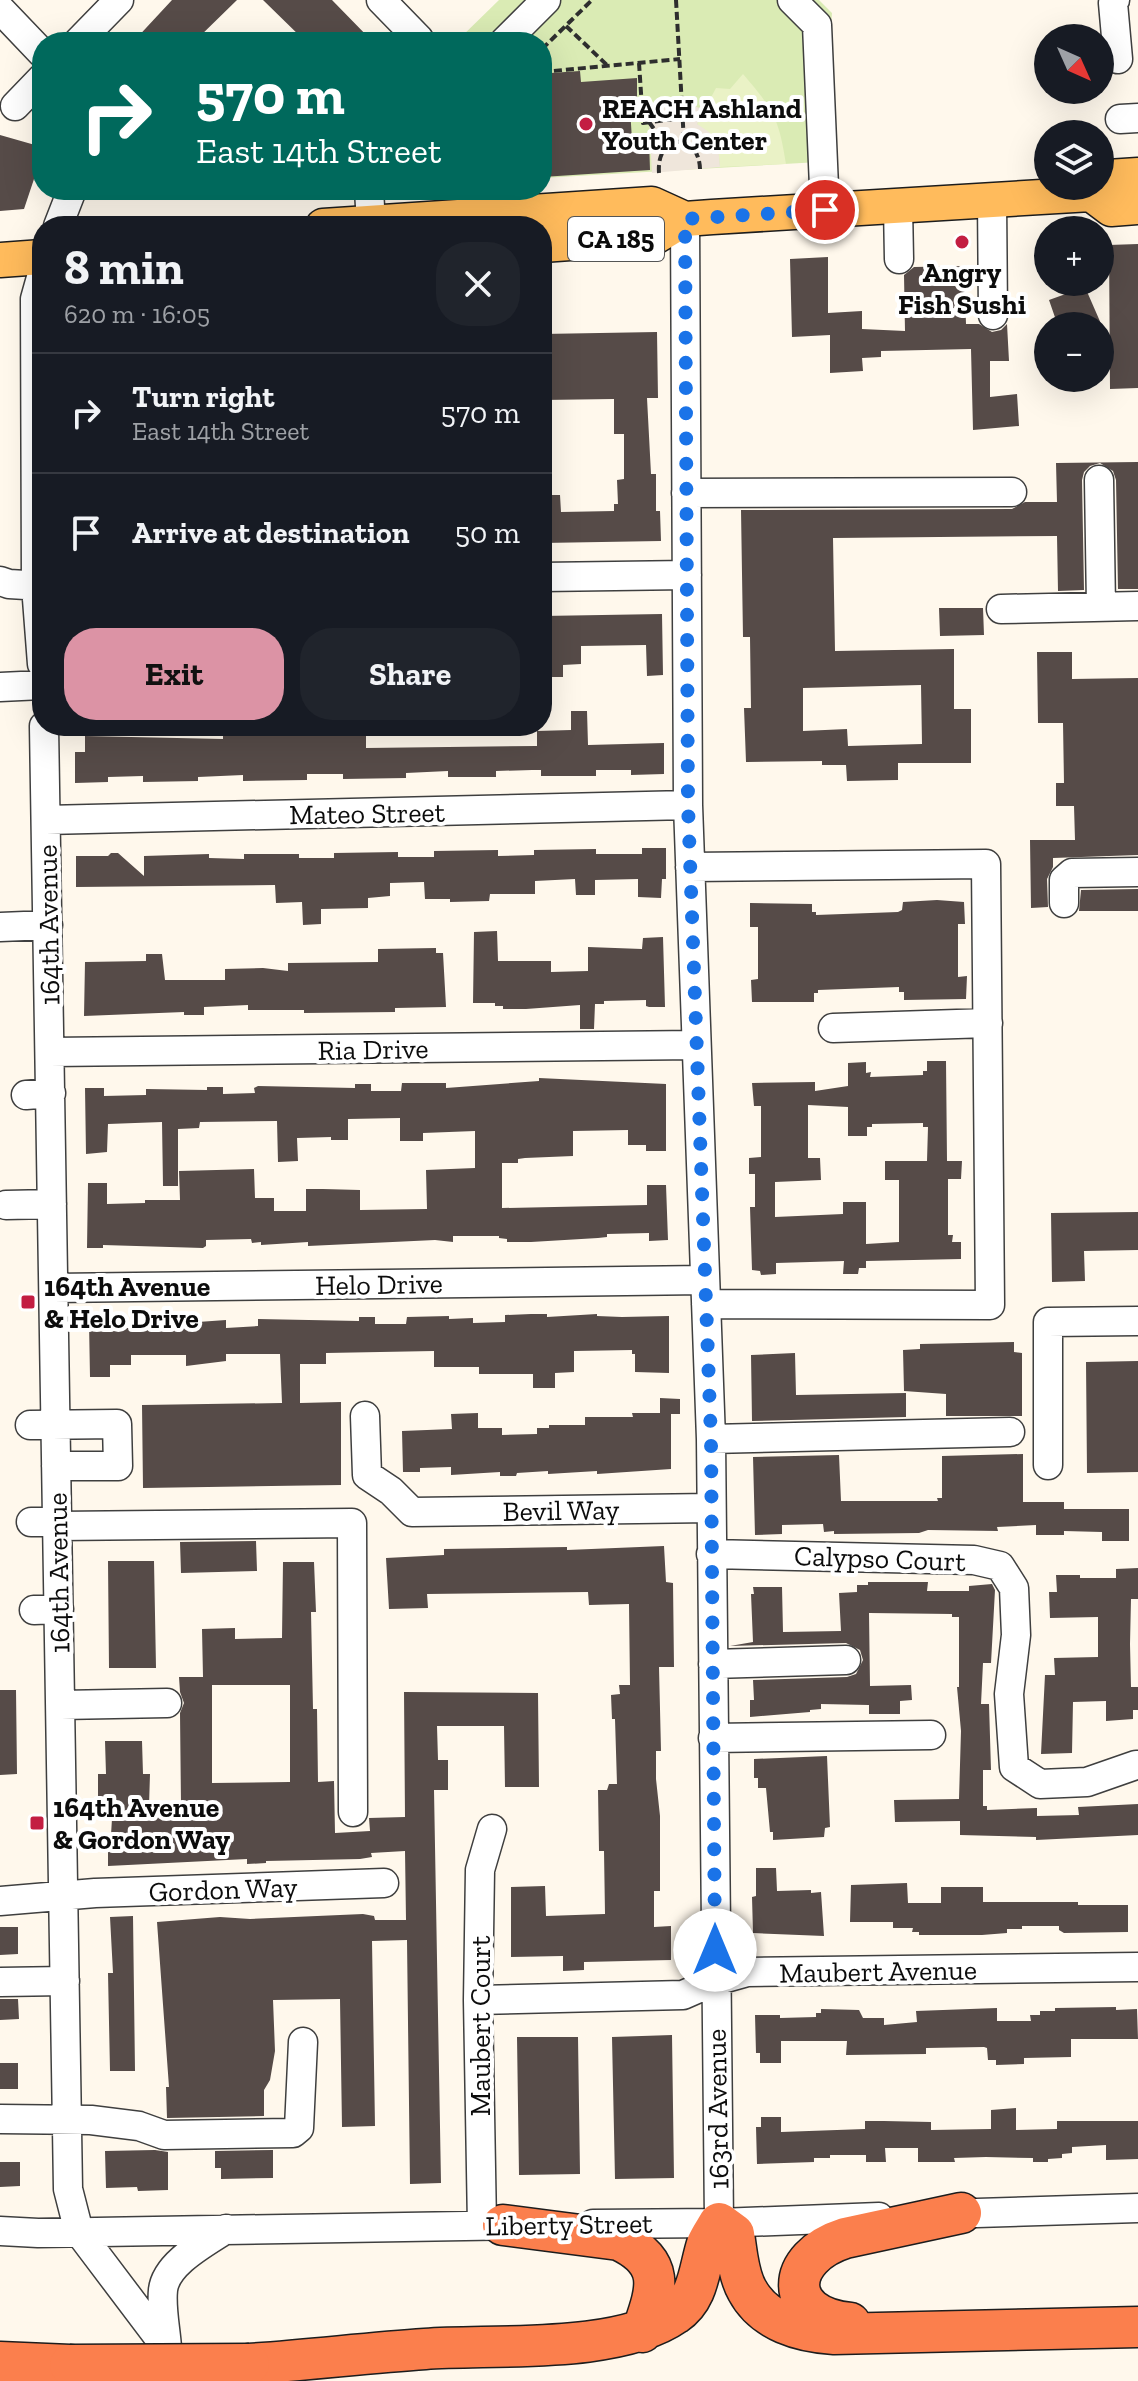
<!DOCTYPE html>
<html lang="en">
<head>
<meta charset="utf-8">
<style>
	:root { --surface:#171b24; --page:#20242c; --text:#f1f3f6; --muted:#9ea1a6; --line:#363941; --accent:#dc93a5 }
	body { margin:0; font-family:"Zilla Slab",serif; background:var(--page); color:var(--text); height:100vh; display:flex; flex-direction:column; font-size:30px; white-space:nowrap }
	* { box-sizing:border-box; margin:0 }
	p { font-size:26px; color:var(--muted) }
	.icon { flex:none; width:44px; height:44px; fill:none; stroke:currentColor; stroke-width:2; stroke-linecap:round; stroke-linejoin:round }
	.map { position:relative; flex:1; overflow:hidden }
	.details { position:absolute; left:32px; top:216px; width:520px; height:520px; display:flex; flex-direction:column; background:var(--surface); border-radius:32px; box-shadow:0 8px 32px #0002 }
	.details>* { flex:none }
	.banner { position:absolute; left:32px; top:32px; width:520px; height:168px; border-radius:32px; box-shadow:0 8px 32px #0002; background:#00695c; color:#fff; overflow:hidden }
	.needle { width:52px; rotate:135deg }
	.tools { position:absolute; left:1034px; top:24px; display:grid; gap:16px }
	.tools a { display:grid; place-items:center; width:80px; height:80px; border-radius:50%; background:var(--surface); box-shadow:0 8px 32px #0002; font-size:40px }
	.pin { position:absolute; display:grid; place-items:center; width:68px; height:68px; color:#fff; margin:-34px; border:4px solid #fff; border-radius:50%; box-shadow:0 2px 8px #0007 }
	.me { position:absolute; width:88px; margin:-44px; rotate:0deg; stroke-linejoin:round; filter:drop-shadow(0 0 6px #0008) }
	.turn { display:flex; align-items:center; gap:28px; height:168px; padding:0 32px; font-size:36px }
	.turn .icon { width:104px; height:104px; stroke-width:2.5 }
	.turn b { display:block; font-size:56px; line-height:68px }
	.round { display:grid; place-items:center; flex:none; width:84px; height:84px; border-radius:32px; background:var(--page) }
	.head { display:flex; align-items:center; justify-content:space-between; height:136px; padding:0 32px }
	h1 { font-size:48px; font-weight:800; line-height:60px }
	.action { display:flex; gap:16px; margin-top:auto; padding:16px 32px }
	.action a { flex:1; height:92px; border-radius:32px; background:var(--accent); color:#111; font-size:32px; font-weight:800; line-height:92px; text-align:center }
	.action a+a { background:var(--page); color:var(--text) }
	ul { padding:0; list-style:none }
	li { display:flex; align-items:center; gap:24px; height:120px; padding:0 32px; border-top:2px solid var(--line) }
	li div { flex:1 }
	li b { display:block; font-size:30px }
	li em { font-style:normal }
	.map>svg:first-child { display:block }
</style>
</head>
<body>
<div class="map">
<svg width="1138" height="2381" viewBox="0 0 1138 2381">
	<rect width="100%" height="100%" fill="#fff8ec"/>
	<path fill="#daebb4" d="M499,0H819L832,13L830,40L837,161L542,178V42H456Z"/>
	<path fill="#eaf2c6" d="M743,74C773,109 779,118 786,164L720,167L718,146L697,124L716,88L730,89Z"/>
	<path fill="#efe6db" d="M683,102L705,110L697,124L709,132L718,146L720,167L652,173L648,105Z"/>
	<path fill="#564b48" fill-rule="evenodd" d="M172,0H237L194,42H133Z
		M263,0H332L373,42H306Z
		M580,71L581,82L637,78V107L630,108L632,140L649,139L650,170L542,177V84L551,83V73Z
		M0,135L42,147V155L24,209L0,211Z
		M1138,244V388L1110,389L1109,245Z
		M828,257V313L862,311V329L905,331L904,275L914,267L964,266L966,324H979L992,332L1001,330L1007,324L1009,361H990V397L1017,394L1019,426L973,430L971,349L881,351V357L862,358L863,371L830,373V335L792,337L790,259Z
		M1085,287L1102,326H1058L1049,300Z
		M657,332L658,398H647L651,474H656V511H660L661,541L542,543V495H560L561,512L614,511V504H618L617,480L624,479V434H614V399L542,400V334Z
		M1138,462V589H1118L1116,480L1113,471L1100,463L1090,466L1084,472L1082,480L1084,590L1058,591L1057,536L833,538L835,651L954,649V709H971V763H898V780L847,781L846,765H822V761L746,762L744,708H751L750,637H743L741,510L1012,509L1025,502H1057L1056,463ZM921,685L922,744L848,746L847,729L803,731V688Z
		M939,608H983L984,635L940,636Z
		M662,614L663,675L647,676L646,645L581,646V664L563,665V677H547V647H542V616Z
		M1037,652H1072V679L1138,678V855L1053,858V867L1047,879L1048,907L1031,908L1030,840H1075L1074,806H1056V783H1064L1063,723H1038Z
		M571,711H587L588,745L664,743V774L631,775V770H596V776H541V770H532L496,771V777H448V771L406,773V778L343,779V774H307V780L243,781V775L198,777V781L143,782V776L108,777V782L75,783V752H85V736L223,739V736L231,734H273V726H361L366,727V748L537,746V731L571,730Z
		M642,848H666V879H662L661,898L638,897V879L595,880V895H576L575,879L535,881V894H490L489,901L450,902V899H425L424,882L390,883V896L368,898V908L321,909V924L303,925L302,902L276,903L275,885L76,887V856H108L111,853H118L144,876V856L209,854V858L244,859V854H299V858H334V853L398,852V857H434V851L498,850V856L534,855V850L596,849V854H642Z
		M1138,889V911H1079L1081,890Z
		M937,900L964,902L965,924H958V977L967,976L966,999L904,1000V992H899V987L818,990V993H814V1002H752L751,980L758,979V927H750V903L812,904V912H816V915L898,912L902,910L903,902Z
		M497,931L498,961H551V972L588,971V947L642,949L643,938L663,937L665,1007H649L646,1006V1000L604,1001V1004H595L594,1029H580V1005L526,1009H503V1006H495V1003H473L474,932Z
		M436,948V953H443L446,1007L395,1008V1012L304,1013V1010H248V1005L204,1007V1015H184V1012L84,1016L85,962L146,961V954H162L165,980H225V969L263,968L288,971V963L378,962V949Z
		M927,1061H946L947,1161H962L961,1179H948V1235H953L952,1242H961V1259L866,1261V1268H859L858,1274H843L844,1261L776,1263V1274L761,1275L760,1271L752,1270L750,1207H755V1174H749V1158L761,1157V1106H754L752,1083L815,1082V1091L848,1086V1063L866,1062V1073L871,1072L870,1077L923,1075V1071H927ZM808,1105L848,1107V1136H867V1127H872V1124L923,1123V1127H928L927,1161H885V1180H899V1242L866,1244V1202H843V1214L775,1217V1182L821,1180L820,1158H808Z
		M539,1078L666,1084V1151H646V1145H628V1130L573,1131V1156L525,1158L518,1159V1163H502V1208L647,1205V1185H666L668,1240L649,1241V1233L607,1234V1237L598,1238L531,1242H507V1239L499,1238V1236H453V1242L435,1240L308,1246V1242L261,1245V1242L252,1243L251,1239L206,1240V1246L203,1248L103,1245V1248H87L88,1183H107V1204L145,1203V1200H180L179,1171L254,1169L255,1198H274V1211H306V1189H323L360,1190V1210L427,1209L426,1170L475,1168V1131L423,1133V1141H400V1118L348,1119V1140H331V1137L297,1138L298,1161L278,1162L277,1121L200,1122L199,1128L178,1129V1186H163L162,1122L108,1124L107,1152L86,1154L85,1088H104V1096L146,1095V1089L207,1090V1087H223V1094L255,1093L254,1088L258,1086L355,1088V1084H371V1091H401L402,1083H446V1088L539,1081Z
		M1138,1212V1250L1084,1251L1085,1281L1052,1282L1051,1213Z
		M531,1314H547V1317L597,1314V1316L622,1317L669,1316V1373L635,1372V1354H632V1350L574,1351V1372L555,1373V1388H533V1374H479V1367H434V1351L326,1353V1364H300V1403L341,1402V1485L143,1488L142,1405L282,1403L280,1354H226V1361L186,1366V1355H131V1365H110V1377H90L89,1322L109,1321V1328H150V1324H159V1321L184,1323L226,1320V1328L258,1326V1319L359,1321V1317H375V1324H406L407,1317L449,1316V1319L473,1318V1323L505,1322V1315Z
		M1014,1342V1352L1022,1353V1416H946V1394L904,1391L903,1350L920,1349V1344Z
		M795,1353L796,1395L906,1393V1417L752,1421L751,1355Z
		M1138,1361V1472L1087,1473L1086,1362Z
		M660,1398L680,1399V1414H671V1469L597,1474V1471L548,1474V1471L517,1473L516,1476H500V1472L451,1475V1467L420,1468V1472H403L402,1431L452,1429L451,1414L478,1413V1428H502V1435L537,1434V1428H549V1425H585V1417H633L632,1413H660Z
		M1023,1454V1502H1064V1509H1129V1541H1102V1532L1064,1531V1535H1036V1525L997,1527L998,1531L928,1530L919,1533L834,1534V1531L824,1532L823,1524L782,1525V1534L755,1535L753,1457L839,1455L841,1501H938L937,1498H942V1456Z
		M256,1541L257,1571L181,1573L180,1542Z
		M664,1546L666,1582L673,1583L674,1667H659L661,1751H656V1779L660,1816V1891H654V1927L671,1926V1960L584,1962V1970L563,1971V1956L511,1957V1887L545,1886L546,1916L605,1914L604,1851H599L598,1790H607L609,1784H617L615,1719H612L611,1695L620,1694L619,1685H630L629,1604L589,1605L588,1592L427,1594L428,1608L389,1609L386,1558L444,1555V1549L567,1547V1550Z
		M108,1561H154L156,1668H109Z
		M283,1562H314L316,1612H311L313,1709H317L318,1782L334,1781L335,1833L370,1831L369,1818L405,1817L404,1692L538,1693L539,1787H505L504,1726H437L438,1760H448V1790H434L441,2183L410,2184L407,1940L372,1941L375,2126L342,2127L340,1999L273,2000L275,2051L270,2080L264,2090V2116L167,2118L166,2087H169L157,1922L220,1917L250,1919L363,1914L374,1916L375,1920H406L405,1851L371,1853L372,1857L360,1859L266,1861V1863L247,1864V1859L108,1866V1835H111L113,1802H98V1774H106L105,1741H142L143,1774H150L149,1806L181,1805L180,1713L184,1703L180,1692L179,1677H203L202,1629L235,1628V1639L282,1638ZM212,1685H290V1782L212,1783Z
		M1138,1568V1599H1131L1130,1644L1131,1687H1138V1710H1133V1719L1106,1721V1701L1073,1702L1072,1753L1041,1754L1045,1675H1055L1054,1658L1098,1657V1617L1050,1618L1049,1592H1057L1056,1575H1080V1578H1116V1569Z
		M868,1582H928L927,1591H969V1586L992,1584L995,1590L991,1663H983L981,1704H989L991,1770H983V1806H987V1810L1037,1808V1816L1079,1815L1078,1807L1138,1804V1835L1036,1840V1837L960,1835V1821L895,1822L894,1800L959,1799L961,1731L957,1687H959V1617H952V1614L869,1613L870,1686L911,1685L912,1700L900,1701V1714H869V1705L821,1704V1709L810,1710V1712L750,1717V1700H754L753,1680L847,1677L856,1674L863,1660L860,1650L846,1643L730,1646L753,1642L751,1594H754L753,1587H782L783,1632L841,1631L839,1593L857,1592V1585H868Z
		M0,1690H16L17,1774L0,1775Z
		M827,1756L830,1827L825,1828L824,1837L773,1840V1832H770L766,1788H758V1778H754V1759Z
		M756,1868H776L777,1891L811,1890V1893L821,1892L824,1936L753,1933L752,1897L756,1896Z
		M907,1883L908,1903H941V1887H983V1902H1078V1905H1128V1932L1064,1933L1059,1930V1926H1022V1929H1007V1933L982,1935H919V1932H912L913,1928H893V1922H850L851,1885Z
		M133,1916L135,2071H110L108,1973H113L110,1917Z
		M0,1927H18V1954L0,1955Z
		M0,1999H18L19,2019L0,2020Z
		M1116,2007V2010L1137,2009L1138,2039H1071V2057L1024,2058V2064L996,2065V2060H988L987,2048L984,2047L926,2048V2054L846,2055L847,2041H781V2063H760V2053H756L755,2015H780V2018L816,2017V2013H821V2009L859,2010L863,2018H884V2025L917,2022L916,2011L997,2008V2021H1031L1030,2015H1040V2011H1055V2008Z
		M672,2035L674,2178L615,2179L612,2037Z
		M517,2037H578L580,2174L519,2175Z
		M0,2063H18V2089H0Z
		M1016,2108V2130L1057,2129V2121H1138V2159L1106,2160V2145L1072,2147V2153L1062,2154V2158L1048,2159V2162H1033V2158L986,2157L954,2158L955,2162H918V2148H885L886,2162H866V2155H830V2158H814V2162L757,2164L756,2127H761V2117H781V2132L865,2129V2121H884L931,2122V2130L991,2129V2110Z
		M155,2150L168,2152V2190L138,2191L137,2187L106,2188L105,2151Z
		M273,2150V2178L221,2179V2168H215V2151Z
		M0,2162H20V2186L0,2187Z"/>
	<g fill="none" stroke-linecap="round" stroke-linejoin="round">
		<g stroke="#3f3f3f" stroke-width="31">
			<path id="minor" d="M381,0L419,39L417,42
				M792,0L817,25L825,210
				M1115,0L1113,3L1118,59
				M0,9L42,53
				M78,42L119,0
				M504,42L546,0
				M15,106L42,78
				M1120,119L1138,118
				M369,190L371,223
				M992,200L993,315
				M898,206L899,259
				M685,219L688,805L711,1439L719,2223
				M58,226L72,190
				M42,274L35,299L36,586L42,664
				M1099,480L1101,607
				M686,493L1012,492
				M542,577L687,575
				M0,581L9,584L42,586
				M1001,609L1138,606
				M0,687L42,685
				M44,726L68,2189L79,2232L187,2375
				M46,820L688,805
				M690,867L986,864L990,1305L706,1304
				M1064,903V880L1072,873L1138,872
				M0,927L48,925
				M833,1028L988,1023
				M50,1052L696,1045
				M26,1095L51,1093
				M6,1205L52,1204
				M54,1288L704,1280
				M365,1416L367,1475L391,1491L412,1512L711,1508
				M30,1425L117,1424L118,1466H56
				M711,1439L1010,1432
				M1048,1465V1322L1138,1321
				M31,1522H58
				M58,1526L352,1523L353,1812
				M711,1554L974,1560L1000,1566L1014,1588L1016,1635L1009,1694L1014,1767L1040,1784L1087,1782L1136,1765
				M34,1610L59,1609
				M713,1664L846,1660
				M61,1705L167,1703
				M713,1738L931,1735
				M0,1901L95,1893L384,1883
				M0,1982L65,1981
				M478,2000L683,1995L715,1981L747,1972L1138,1967
				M0,2119L91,2120L139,2126L164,2135L293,2133L299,2128L303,2042
				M944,2214L1138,2208
				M593,2224L719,2223L879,2217
				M482,2225L478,2000L480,1870L492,1829
				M0,2231L38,2233L519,2225
				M167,2348C166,2330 161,2309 163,2290C166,2263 205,2243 226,2229"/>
		</g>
		<g stroke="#1d1d1d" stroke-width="37">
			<path id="major" d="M1100,185L1108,177L1138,175
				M323,226L652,204L685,219
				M542,245L655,237L685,219L712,217L1091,194L1111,209L1138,207
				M0,260L42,257"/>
		</g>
		<g stroke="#1d1d1d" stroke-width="43">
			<path id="highway" d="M503,2225L619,2240C668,2263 656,2291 642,2332
				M850,2323C781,2316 785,2257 845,2238L961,2213
				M0,2362L70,2365
				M249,2364C308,2360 367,2353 425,2349C495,2344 618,2354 675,2314C699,2298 699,2269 707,2244C710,2237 715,2230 719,2223L734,2234C737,2253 738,2274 747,2290C764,2322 801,2332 834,2334L1138,2327"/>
		</g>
		<path stroke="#2e2e2e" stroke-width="4" stroke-dasharray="8 4" stroke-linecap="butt" d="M676,0L684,142
			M566,26L608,66
			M542,49L592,0
			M639,63L643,123L683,118
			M542,72L680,59
			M649,122L666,146
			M659,173C656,132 699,132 700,169"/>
		<use href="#minor" stroke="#fff" stroke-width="28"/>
		<use href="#major" stroke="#ffbb5c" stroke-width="34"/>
		<use href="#highway" stroke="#fb7f4d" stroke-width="40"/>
		<g stroke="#1d1d1d" stroke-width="43" stroke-linecap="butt">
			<path id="highway-bridge" d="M70,2365L249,2364"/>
		</g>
		<use href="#highway-bridge" stroke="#fb7f4d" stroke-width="40"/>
	</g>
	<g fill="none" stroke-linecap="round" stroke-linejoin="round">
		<path stroke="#1a73e8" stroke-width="14" stroke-dasharray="0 25.2" d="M715,1950L711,1439L688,805L685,219L825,210"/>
	</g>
	<g fill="#c31e42" stroke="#fff" stroke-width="3">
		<circle cx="586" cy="124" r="8"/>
		<circle cx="962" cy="242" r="8"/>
		<rect x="20" y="1294" width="16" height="16" rx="4"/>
		<rect x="29" y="1815" width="16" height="16" rx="4"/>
	</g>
	<g text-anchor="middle" stroke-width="8" stroke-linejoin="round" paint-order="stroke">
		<rect fill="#fff" stroke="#555" stroke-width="2" x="568" y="217" width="96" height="44" rx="6"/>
		<g font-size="26" font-weight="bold" fill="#0c0c0c">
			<text x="616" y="248">CA 185</text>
		</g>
		<g font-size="28" font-weight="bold" fill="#0c0c0c" stroke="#fff" text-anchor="start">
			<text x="602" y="118">REACH Ashland<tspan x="602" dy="32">Youth Center</tspan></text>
			<text x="962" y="282" text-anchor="middle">Angry<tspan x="962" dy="32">Fish Sushi</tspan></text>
			<text x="44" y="1296">164th Avenue<tspan x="44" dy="32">&amp; Helo Drive</tspan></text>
			<text x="53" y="1817">164th Avenue<tspan x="53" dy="32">&amp; Gordon Way</tspan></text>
		</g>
		<g font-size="28" fill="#0c0c0c" stroke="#fff">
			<text transform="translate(367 813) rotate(-1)" y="10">Mateo Street</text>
			<text transform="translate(48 925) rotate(-91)" y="10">164th Avenue</text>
			<text transform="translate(373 1049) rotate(-1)" y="10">Ria Drive</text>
			<text transform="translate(379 1284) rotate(-1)" y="10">Helo Drive</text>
			<text transform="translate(561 1510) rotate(-1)" y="10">Bevil Way</text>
			<text transform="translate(880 1558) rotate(2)" y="10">Calypso Court</text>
			<text transform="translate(58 1573) rotate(-91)" y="10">164th Avenue</text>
			<text transform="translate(223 1889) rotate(-2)" y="10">Gordon Way</text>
			<text transform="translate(878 1971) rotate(-1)" y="10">Maubert Avenue</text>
			<text transform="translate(480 2026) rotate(-90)" y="10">Maubert Court</text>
			<text transform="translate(717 2109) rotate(-91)" y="10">163rd Avenue</text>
			<text transform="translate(569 2224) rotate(-1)" y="10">Liberty Street</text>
		</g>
	</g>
</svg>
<div class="tools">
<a><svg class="needle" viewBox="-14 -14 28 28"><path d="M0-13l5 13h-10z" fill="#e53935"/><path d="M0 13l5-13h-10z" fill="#9ea1a6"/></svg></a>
<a><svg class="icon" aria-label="layers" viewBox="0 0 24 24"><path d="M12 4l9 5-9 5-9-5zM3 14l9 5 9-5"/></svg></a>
<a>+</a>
<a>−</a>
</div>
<div class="pin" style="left:825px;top:210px;background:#d93025"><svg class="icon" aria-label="arrive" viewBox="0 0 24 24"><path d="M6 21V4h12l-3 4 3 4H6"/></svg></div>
<svg class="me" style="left:715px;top:1950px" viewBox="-20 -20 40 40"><circle r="19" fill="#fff"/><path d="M0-13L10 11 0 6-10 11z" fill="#1a73e8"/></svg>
<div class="banner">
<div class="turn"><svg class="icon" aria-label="right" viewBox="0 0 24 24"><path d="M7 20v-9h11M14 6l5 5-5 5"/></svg><div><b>570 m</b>East 14th Street</div></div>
</div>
<section class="details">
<div class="head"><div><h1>8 min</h1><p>620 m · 16:05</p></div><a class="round"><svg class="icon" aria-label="close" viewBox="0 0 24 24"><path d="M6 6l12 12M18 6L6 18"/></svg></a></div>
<ul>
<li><svg class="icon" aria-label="right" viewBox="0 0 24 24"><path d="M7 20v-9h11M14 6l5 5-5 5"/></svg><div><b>Turn right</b><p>East 14th Street</p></div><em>570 m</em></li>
<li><svg class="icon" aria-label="arrive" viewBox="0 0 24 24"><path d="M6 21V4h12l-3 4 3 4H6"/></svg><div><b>Arrive at destination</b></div><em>50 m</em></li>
</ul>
<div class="action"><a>Exit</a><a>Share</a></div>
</section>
</div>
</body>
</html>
